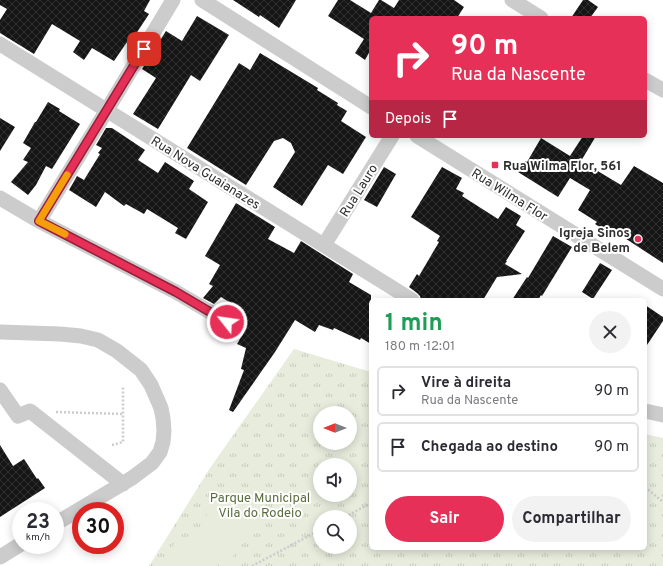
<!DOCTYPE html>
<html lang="pt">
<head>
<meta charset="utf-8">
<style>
	:root { --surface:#fff; --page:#f2f2f3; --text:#2b2b33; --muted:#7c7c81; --line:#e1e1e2; --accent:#e73057 }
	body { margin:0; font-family:Overpass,sans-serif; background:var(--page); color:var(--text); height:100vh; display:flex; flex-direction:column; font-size:15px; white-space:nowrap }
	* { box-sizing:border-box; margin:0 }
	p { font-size:13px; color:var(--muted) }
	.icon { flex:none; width:22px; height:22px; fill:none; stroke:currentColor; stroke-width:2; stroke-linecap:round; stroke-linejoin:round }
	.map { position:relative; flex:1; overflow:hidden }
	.sheet { position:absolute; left:369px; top:298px; width:278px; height:252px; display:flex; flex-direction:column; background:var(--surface); border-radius:6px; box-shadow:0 2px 10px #0003 }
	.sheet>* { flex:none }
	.banner { position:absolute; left:369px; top:16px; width:278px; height:122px; border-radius:6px; box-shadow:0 2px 10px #0003; background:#e73057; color:#fff; overflow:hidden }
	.needle { width:26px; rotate:270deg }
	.tools { position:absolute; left:313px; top:406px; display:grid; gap:8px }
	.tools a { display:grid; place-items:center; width:44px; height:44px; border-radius:50%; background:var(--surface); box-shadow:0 2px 10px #0003; font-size:20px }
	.speed { position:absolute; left:12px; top:502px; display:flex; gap:8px; font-size:20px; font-weight:700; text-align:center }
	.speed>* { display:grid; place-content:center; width:52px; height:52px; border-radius:50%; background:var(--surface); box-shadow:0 2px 10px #0003; line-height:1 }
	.speed small { font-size:10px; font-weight:400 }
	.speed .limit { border:6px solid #d22; background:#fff; color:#111 }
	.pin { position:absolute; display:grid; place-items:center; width:34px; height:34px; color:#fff; margin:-17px; border-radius:8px; box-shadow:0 2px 6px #0006 }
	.me { position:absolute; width:44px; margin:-22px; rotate:300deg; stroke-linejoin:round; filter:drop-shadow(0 0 3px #0008) }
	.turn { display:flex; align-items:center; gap:14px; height:84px; padding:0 16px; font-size:18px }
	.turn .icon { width:52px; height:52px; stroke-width:2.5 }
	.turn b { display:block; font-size:28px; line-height:34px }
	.then { display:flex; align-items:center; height:38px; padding:0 16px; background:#0003; gap:8px; font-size:15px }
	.round { display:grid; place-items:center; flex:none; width:42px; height:42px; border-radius:21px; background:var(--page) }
	.summary { display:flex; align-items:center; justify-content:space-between; height:68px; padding:0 16px }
	h1 { font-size:24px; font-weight:700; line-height:30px; color:#1e9e55 }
	.action { display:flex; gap:8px; margin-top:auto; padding:8px 16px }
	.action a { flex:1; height:46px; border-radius:24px; background:var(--accent); color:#fff; font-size:16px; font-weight:700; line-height:46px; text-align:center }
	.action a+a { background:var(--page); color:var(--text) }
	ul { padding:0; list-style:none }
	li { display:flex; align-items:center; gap:12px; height:50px; margin:0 8px 6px; padding:0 8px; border:2px solid var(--line); border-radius:6px }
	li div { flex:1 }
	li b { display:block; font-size:15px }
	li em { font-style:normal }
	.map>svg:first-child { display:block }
</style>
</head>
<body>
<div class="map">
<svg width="663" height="566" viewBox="0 0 663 566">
	<defs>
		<pattern id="grass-tufts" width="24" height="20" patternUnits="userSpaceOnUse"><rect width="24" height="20" fill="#e7ecdd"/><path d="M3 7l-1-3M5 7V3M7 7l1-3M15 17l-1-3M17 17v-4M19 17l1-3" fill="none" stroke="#c6cbbe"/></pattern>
		<pattern id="building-cross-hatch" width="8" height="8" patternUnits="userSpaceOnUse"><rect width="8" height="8" fill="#161616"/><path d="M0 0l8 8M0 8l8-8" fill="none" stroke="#303030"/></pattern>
	</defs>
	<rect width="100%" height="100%" fill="#fff"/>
	<path fill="url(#grass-tufts)" fill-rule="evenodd" d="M294,349L371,372V548H645V434L663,438V566H149L210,468ZM320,413H350V443H320ZM320,465H350V495H320ZM320,517H350V547H320Z"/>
	<path fill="#e7ecdd" d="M226,483L264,507L227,566H220L214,562L211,566H161L177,539L188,546Z"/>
	<path fill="url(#building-cross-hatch)" d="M0,0H150L144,11L149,14L130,43L127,42L114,61L92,48L84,60L73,52L80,41L52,24L34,54L0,33V20L7,9L0,5Z
		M233,0H296L279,28L260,15L259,17Z
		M338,0H350L371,13L379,0H381L394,8L399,0H454L464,7L457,18H371V49L365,60L355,53L364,39L328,16Z
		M583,0H588L598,7L590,18H571Z
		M197,16L229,35L200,81L191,75L158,129L133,114L156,78L142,69L166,31L182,41Z
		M260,53L318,88L317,90L338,103L337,105L347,111L341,121L366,137L343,174L328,165L302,206L273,187L295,152L291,143L283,138L274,141L246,185L187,148L239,63L250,70Z
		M48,102L60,109L59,111L80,124L52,169L46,166L36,185L28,195L11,182L28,162L23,160L31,148L23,143L35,122H36Z
		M0,118L15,127L0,151Z
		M106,128H112L145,150L138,160L158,173L165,162L194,181L189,189L208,202L186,239L175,233L178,228L147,209L144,214L126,204L124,206L105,192L96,207L69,190L77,176L84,180L100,154L98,153L102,148L96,145Z
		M583,136H596L581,161L621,185L634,166L663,183V263L617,233L615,237L595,224L597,222L578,210L590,190L570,178L558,197L518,172L525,161L527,162L541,138L570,156Z
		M384,167L396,174L377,207L364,200Z
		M442,167L462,178L456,189L464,193L462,196L498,219L506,207L521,216L516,225L525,231L506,261H507L505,264L522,274L497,277L483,300H421L420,296L417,293L409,287L417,274L419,276L439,242L437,241L440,236L411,217Z
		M236,203L275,227L268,239L294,253L301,241L353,274L349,282L371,295V344L361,338L360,340L334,328L333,330L319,325L315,332L295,320L275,352L233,412L229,410L244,370L241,369L246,348L237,344L244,332L235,327L244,311L221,297L214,304L203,298L213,286L209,284L220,265L205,256Z
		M553,236L572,247L542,296L541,295L538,300H512L527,277L528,278Z
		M600,263L612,270L593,299L582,292Z
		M645,305L663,317V321L645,348Z
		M0,445L13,466L24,459L37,479L38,478L45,488L0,517Z"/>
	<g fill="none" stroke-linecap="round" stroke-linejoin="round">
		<path stroke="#ccc" stroke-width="2.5" stroke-dasharray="2 2" stroke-linecap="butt" d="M56,412L123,414
			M112,445L123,442V386
			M645,487L663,502
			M345,517L371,503
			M252,566L320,530"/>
		<path stroke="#ccc" stroke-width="15" d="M202,0L371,107
			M512,0L541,18
			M0,44L412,300
			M645,80L663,90
			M417,136L663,289
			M0,198L39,221L176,292L227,322
			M39,221L107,110L173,0
			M324,245L392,136
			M0,332L60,334L81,336L98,340L117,351L141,370L151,385L161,408L163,418L164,431L163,442L160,452L152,463L132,478L55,524
			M0,390L18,416L30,411L123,484
			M645,411L663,415
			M0,557L21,544"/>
	</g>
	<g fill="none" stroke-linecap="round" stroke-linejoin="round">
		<g stroke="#961f39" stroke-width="10">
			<path id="route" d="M144,49L39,221L176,292L227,322"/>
		</g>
		<use href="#route" stroke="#e73057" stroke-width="7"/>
		<path stroke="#f59e0b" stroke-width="7" d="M65,234L39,221L67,175"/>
	</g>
	<g fill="#e73057" stroke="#fff" stroke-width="1.5">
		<rect x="491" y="161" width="8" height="8" rx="2"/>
		<circle cx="638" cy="239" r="4"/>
	</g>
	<g text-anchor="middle" stroke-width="4" stroke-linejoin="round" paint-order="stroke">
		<g font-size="13" font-weight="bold" fill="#2f2f2f" stroke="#fff" text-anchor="start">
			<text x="503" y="170">Rua Wilma Flor, 561</text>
			<text x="630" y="237" text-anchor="end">Igreja Sinos<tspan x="630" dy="15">de Belem</tspan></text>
		</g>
		<g font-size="13" fill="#2f2f2f" stroke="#fff">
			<text transform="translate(206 172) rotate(32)" y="5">Rua Nova Guaianazes</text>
			<text transform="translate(358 190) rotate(-58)" y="5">Rua Lauro</text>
			<text transform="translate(510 194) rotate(32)" y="5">Rua Wilma Flor</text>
		</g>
		<g font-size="13" fill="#596b3c" stroke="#fff">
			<text x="260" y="502">Parque Municipal<tspan x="260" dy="15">Vila do Rodeio</tspan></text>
		</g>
	</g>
</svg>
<div class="tools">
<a><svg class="needle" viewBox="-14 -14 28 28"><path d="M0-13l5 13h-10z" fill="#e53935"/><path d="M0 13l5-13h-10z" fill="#7c7c81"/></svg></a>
<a><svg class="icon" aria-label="sound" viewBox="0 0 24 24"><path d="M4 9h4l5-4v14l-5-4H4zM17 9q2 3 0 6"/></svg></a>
<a><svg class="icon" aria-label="search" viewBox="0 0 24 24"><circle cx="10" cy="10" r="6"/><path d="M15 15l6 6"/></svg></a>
</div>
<div class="speed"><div>23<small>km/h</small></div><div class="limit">30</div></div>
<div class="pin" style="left:144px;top:49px;background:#d93025"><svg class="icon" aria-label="arrive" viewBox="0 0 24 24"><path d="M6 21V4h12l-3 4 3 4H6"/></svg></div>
<svg class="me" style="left:227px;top:322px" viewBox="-20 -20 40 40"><circle r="17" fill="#e73057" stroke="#fff" stroke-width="3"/><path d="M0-11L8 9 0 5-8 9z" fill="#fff"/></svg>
<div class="banner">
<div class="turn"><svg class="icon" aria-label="right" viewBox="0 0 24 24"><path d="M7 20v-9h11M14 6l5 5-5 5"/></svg><div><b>90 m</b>Rua da Nascente</div></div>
<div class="then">Depois<svg class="icon" aria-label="arrive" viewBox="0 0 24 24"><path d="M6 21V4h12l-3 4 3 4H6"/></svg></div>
</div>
<section class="sheet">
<div class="summary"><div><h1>1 min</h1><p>180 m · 12:01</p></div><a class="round"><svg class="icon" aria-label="close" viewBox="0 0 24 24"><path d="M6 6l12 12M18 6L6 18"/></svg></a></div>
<ul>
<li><svg class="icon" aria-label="right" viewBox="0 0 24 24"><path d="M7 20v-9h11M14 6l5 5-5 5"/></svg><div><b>Vire à direita</b><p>Rua da Nascente</p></div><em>90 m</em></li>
<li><svg class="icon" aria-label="arrive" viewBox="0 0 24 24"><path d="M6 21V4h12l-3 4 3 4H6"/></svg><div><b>Chegada ao destino</b></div><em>90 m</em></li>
</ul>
<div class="action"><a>Sair</a><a>Compartilhar</a></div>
</section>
</div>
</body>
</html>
